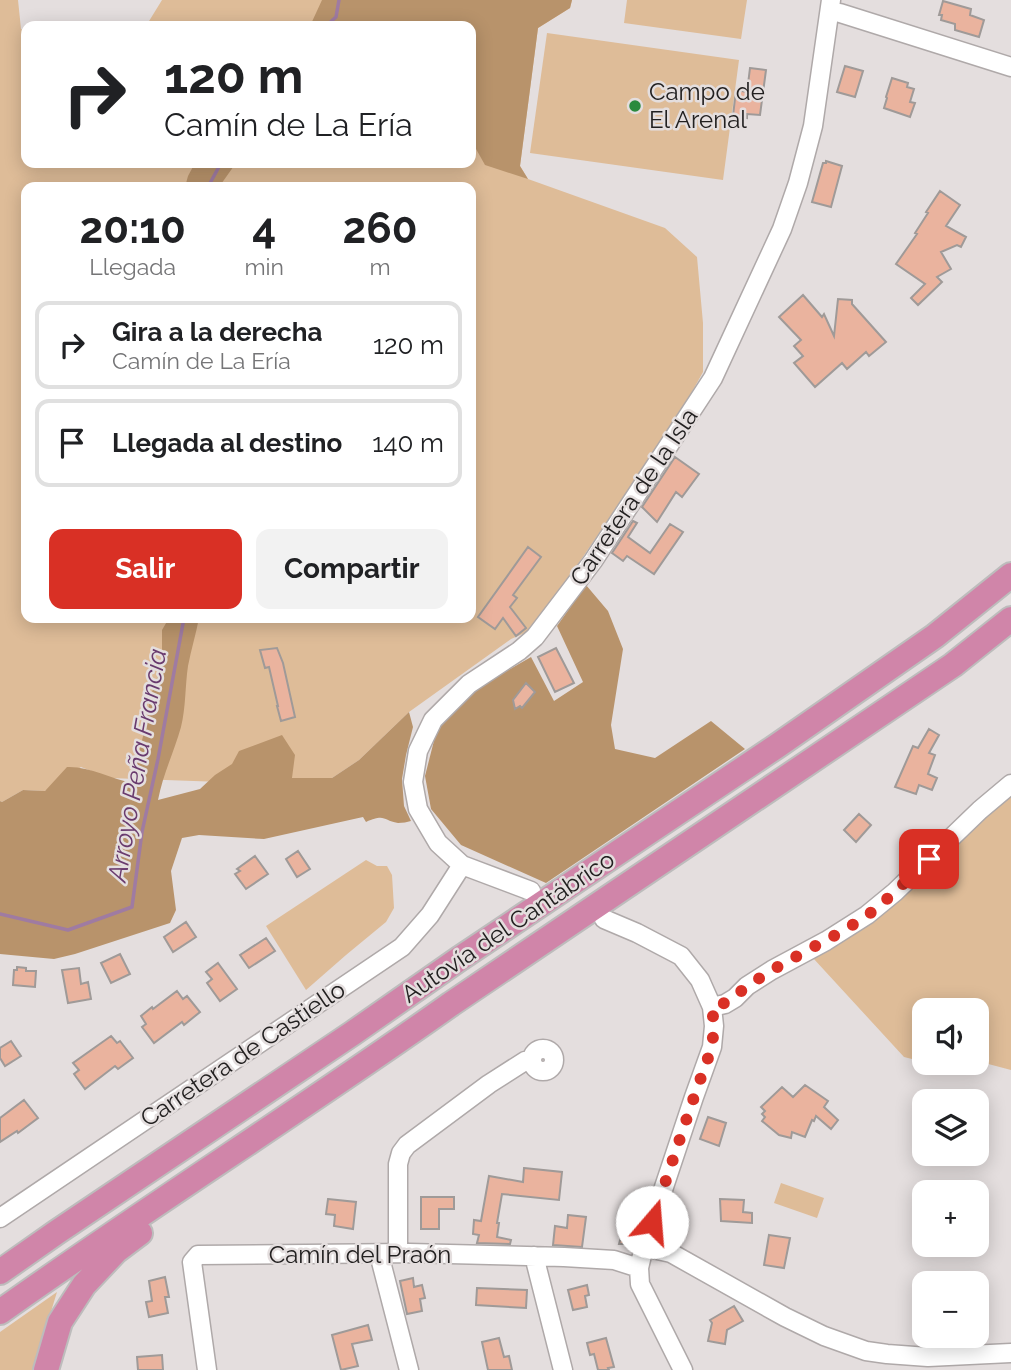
<!DOCTYPE html>
<html lang="es">
<head>
<meta charset="utf-8">
<style>
	:root { --surface:#fff; --page:#f2f2f2; --text:#202124; --muted:#757577; --line:#e0e0e0; --accent:#d93025 }
	body { margin:0; font-family:Raleway,sans-serif; background:var(--page); color:var(--text); height:100vh; display:flex; flex-direction:column; font-size:26px; white-space:nowrap }
	* { box-sizing:border-box; margin:0 }
	p { font-size:23px; color:var(--muted) }
	.icon { flex:none; width:38px; height:38px; fill:none; stroke:currentColor; stroke-width:2; stroke-linecap:round; stroke-linejoin:round }
	.map { position:relative; flex:1; overflow:hidden }
	.sheet { position:absolute; left:21px; top:182px; width:455px; height:441px; display:flex; flex-direction:column; background:var(--surface); border-radius:14px; box-shadow:0 4px 18px #0003 }
	.sheet>* { flex:none }
	.banner { position:absolute; left:21px; top:21px; width:455px; height:147px; border-radius:14px; box-shadow:0 4px 18px #0003; background:#fff; color:var(--text); overflow:hidden }
	.controls { position:absolute; left:912px; top:998px; display:grid; gap:14px }
	.controls a { display:grid; place-items:center; width:77px; height:77px; border-radius:14px; background:var(--surface); box-shadow:0 4px 18px #0003; font-size:35px }
	.pin { position:absolute; display:grid; place-items:center; width:60px; height:60px; color:#fff; margin:-30px; border-radius:14px; box-shadow:0 4px 10px #0006 }
	.me { position:absolute; width:77px; margin:-38px; rotate:18deg; stroke-linejoin:round; filter:drop-shadow(0 0 5px #0008) }
	.turn { display:flex; align-items:center; gap:24px; height:147px; padding:0 28px; font-size:32px }
	.turn .icon { width:91px; height:91px; stroke-width:2.5 }
	.turn b { display:block; font-size:49px; line-height:60px }
	.eta { display:flex; justify-content:space-evenly; align-items:center; height:119px; text-align:center }
	.eta b { font-size:42px; font-weight:700; line-height:49px }
	.primary-button { display:flex; gap:14px; margin-top:auto; padding:14px 28px }
	.primary-button a { flex:1; height:80px; border-radius:14px; background:var(--accent); color:#fff; font-size:28px; font-weight:700; line-height:80px; text-align:center }
	.primary-button a+a { background:var(--page); color:var(--text) }
	ul { padding:0; list-style:none }
	li { display:flex; align-items:center; gap:21px; height:88px; margin:0 14px 10px; padding:0 14px; border:4px solid var(--line); border-radius:14px }
	li div { flex:1 }
	li b { display:block; font-size:26px }
	li em { font-style:normal }
	.map>svg:first-child { display:block }
</style>
</head>
<body>
<div class="map">
<svg width="1011" height="1370" viewBox="0 0 1011 1370">
	<rect width="100%" height="100%" fill="#e4dede"/>
	<path fill="#debc98" fill-rule="evenodd" d="M0,0H18L21,29L26,32V163H471V26H146L162,0H572L570,8L538,28L520,166L528,179L665,228L697,257L703,323V372L678,417L555,598L527,632L511,639L409,712L359,760L332,778L222,782L109,778L81,767L45,791L23,790L2,802L0,801ZM26,187H471V618H26Z
		M627,0H747L741,39L624,23Z
		M547,33L739,60L723,180L530,153Z
		M1011,791V1070L977,1061L976,1010H924V1062L904,1057L813,958L835,946L883,913Z
		M366,860L377,866H387L392,875L394,908L386,922L346,955L306,990L266,926Z
		M781,1183L824,1198L817,1218L774,1203Z
		M57,1292L33,1370H0V1332Z"/>
	<path fill="#b8936b" d="M322,0H572L570,8L538,28L520,166L528,179L485,165L471,140V26H310Z
		M195,163H236L219,187H185L188,176Z
		M586,585L608,611L623,649L611,725L615,749L655,758L711,721L745,749L546,883L461,845L431,809L425,776L438,725L472,691L531,657L554,701L583,682L557,626Z
		M169,618H199C196,634 191,650 188,666C185,686 186,707 181,727C174,752 163,774 158,800L200,789L215,775L232,764L239,751L282,735L295,755L292,778H332L359,760L409,712L413,727L406,755L402,779L404,806L411,821C407,822 403,823 398,823C383,821 386,813 366,822L363,817L264,839L199,835L182,838L171,871L176,910L170,923L75,954L54,959L0,954V801L2,802L23,790L45,791L67,767C89,766 111,779 133,783L136,763L146,725L150,698L158,675L162,654V630Z"/>
	<g fill="none" stroke-linecap="round" stroke-linejoin="round">
		<path stroke="#9f7ba2" stroke-width="3.5" d="M326,26L336,17L339,0
			M208,187L221,163
			M0,914L68,930L132,907L142,832L158,759L184,618"/>
	</g>
	<path fill="#eab39e" stroke="#9f9a98" stroke-width="2" d="M943,1L971,9L970,15L984,20L979,37L955,30V24L941,20L942,15H939Z
		M845,66L863,71L855,97L837,92Z
		M750,68L766,70L760,115L747,114V118L733,116L736,90L747,92Z
		M892,78L908,83L907,87L914,89L910,102L915,103L910,117L884,108L887,98L886,97Z
		M826,161L842,166L831,207L812,202L823,163H826Z
		M940,191L960,205L946,226L966,237L961,247L957,245L941,252L951,269L937,277L942,282L918,305L911,298L925,284L896,264L917,234L915,233L928,213L926,212Z
		M803,295L822,317L824,314L834,336L838,299L852,300V304L886,342L869,356L866,352L847,369L842,363L815,387L794,363L803,356L794,346L801,340L779,317Z
		M675,457L699,474L682,497L676,492L657,522L642,507Z
		M633,521L637,523L628,537L650,553L670,524L683,532L654,574L627,556L623,561L612,553Z
		M528,547L541,557L513,595L517,598L510,607L526,628L516,636L503,618L495,629L478,617Z
		M277,648L283,663L295,717L281,721L277,706H278L269,667L265,668L260,650Z
		M556,648L574,683L555,692L538,657Z
		M526,683L535,692L522,708L520,706L515,709L513,700Z
		M929,729L939,735L929,753L935,755L928,774L937,778L932,790L919,785L916,794L895,787L913,746L918,748Z
		M859,814L871,825L856,842L844,830Z
		M298,851L310,869L297,877L286,859Z
		M255,856L268,874L246,889L235,874L240,871L237,869Z
		M186,922L196,937L173,952L164,937Z
		M266,938L275,951L249,968L240,955Z
		M120,954L130,974L111,983L101,963Z
		M218,963L237,989L220,1001L207,983L212,979L206,972Z
		M17,967L26,968V971H36L35,987L13,985L14,970H17Z
		M79,968L81,984L88,982L91,999L68,1003L62,970Z
		M177,991L183,999L187,996L200,1012L184,1025L182,1022L154,1043L142,1027L146,1024L141,1016L152,1007L153,1009Z
		M111,1036L117,1043L120,1041L133,1058L118,1069L115,1066L85,1089L74,1074L79,1070L73,1063Z
		M11,1041L21,1056L5,1066L0,1058V1048Z
		M805,1085L828,1101L824,1107L838,1120L831,1129L816,1116L814,1121L812,1120L805,1137L792,1132L791,1138L779,1135L762,1121L765,1117L762,1114L765,1111L761,1107L782,1087L793,1097Z
		M24,1100L38,1118L18,1133L17,1131L0,1142V1118Z
		M708,1117L726,1123L719,1146L700,1139Z
		M524,1168L562,1172L559,1200L502,1194L497,1223H499L497,1237L511,1240L510,1244L477,1243L479,1235L473,1234L474,1220L481,1221L489,1176L523,1182Z
		M421,1197H454V1209H439V1229H421Z
		M328,1199L356,1202L353,1229L334,1226L335,1215L326,1214Z
		M720,1199L744,1200L743,1212L752,1213V1223L721,1221Z
		M568,1215L586,1217L582,1247L553,1245L555,1226L567,1228Z
		M626,1218L641,1220L633,1244H619Z
		M769,1235L790,1238L784,1268L764,1265Z
		M165,1277L169,1297H165L168,1313L149,1317L146,1302L152,1301L149,1281Z
		M413,1278L414,1287L422,1285L425,1298L420,1299L422,1311L407,1314L400,1281Z
		M587,1285L589,1295L585,1296L587,1307L573,1310L568,1290Z
		M477,1288L527,1290L526,1308L476,1305Z
		M734,1306L743,1321L727,1330L725,1344L708,1341L712,1323L710,1320Z
		M368,1325L372,1340L352,1344L358,1366L341,1370L332,1335Z
		M499,1338L504,1357L509,1356L512,1370H488L482,1342Z
		M606,1338L614,1367L608,1368L609,1370H598L594,1354L590,1355L587,1343Z
		M162,1355L163,1370H138L137,1357Z"/>
	<g fill="none" stroke-linecap="round" stroke-linejoin="round">
		<g stroke="#afa9a9" stroke-width="21">
			<path id="minor" d="M840,13L1011,67
				M531,891L462,865L438,843L418,809L413,782L418,751L433,720L469,684L519,651L535,637L593,561L713,378L782,229L798,183L813,126L831,0
				M604,919L637,933L681,956L700,980L712,1007L714,1026L712,1047L694,1097L644,1247L639,1268L640,1284L683,1370
				M712,1007L725,1004L735,998L747,986L772,970L826,941L867,915L895,892L980,810L1011,784
				M532 1060a11 11 0 1 1 22 0a11 11 0 1 1-22 0Z
				M0,1218L402,947L430,915L462,865
				M644,1247L671,1253L785,1317L824,1336L866,1351L887,1354L928,1357L1011,1353
				M398,1253V1164L401,1153L407,1145L489,1084L525,1061L531,1060
				M379,1254L409,1370
				M534,1256L563,1370
				M207,1370L192,1262L198,1255L409,1253L564,1257L614,1260L639,1268"/>
		</g>
		<g stroke="#bdbcbc" stroke-width="28">
			<path id="highway" d="M0,1272L57,1232L353,1033L459,959L777,746L935,636L1011,575
				M0,1312C149,1206 303,1109 451,1004L953,665L1011,619
				M46,1370L60,1322L84,1285L116,1251L140,1233"/>
		</g>
		<use href="#minor" stroke="#fff" stroke-width="18"/>
		<use href="#highway" stroke="#d085a9" stroke-width="24"/>
	</g>
	<g fill="none" stroke-linecap="round" stroke-linejoin="round">
		<path stroke="#d93025" stroke-width="12" stroke-dasharray="0 21.6" d="M652,1222L694,1097L712,1047L714,1026L712,1007C730,1003 734,996 748,986C755,980 764,976 771,971C802,952 835,937 865,917C888,900 908,879 929,859"/>
	</g>
	<circle fill="#2a8a3d" stroke="#e4dede" stroke-width="2.5" cx="635" cy="106" r="7"/>
	<g text-anchor="middle" stroke-width="5" stroke-linejoin="round" paint-order="stroke">
		<g font-size="24" fill="#222020" stroke="#e4dede" text-anchor="start">
			<text x="649" y="100">Campo de<tspan x="649" dy="28">El Arenal</tspan></text>
		</g>
		<g font-size="24" fill="#222020" stroke="#e4dede">
			<text transform="translate(634 497) rotate(-56)" y="8">Carretera de la Isla</text>
			<text transform="translate(508 927) rotate(-34)" y="8">Autovía del Cantábrico</text>
			<text transform="translate(243 1054) rotate(-34)" y="8">Carretera de Castiello</text>
			<text x="360" y="1263">Camín del Praón</text>
		</g>
		<g font-size="26" font-style="italic" fill="#693a6e" stroke="#e4dede">
			<text transform="translate(137 765) rotate(-80)" y="9">Arroyo Peña Francia</text>
		</g>
	</g>
</svg>
<div class="controls">
<a><svg class="icon" aria-label="sound" viewBox="0 0 24 24"><path d="M4 9h4l5-4v14l-5-4H4zM17 9q2 3 0 6"/></svg></a>
<a><svg class="icon" aria-label="layers" viewBox="0 0 24 24"><path d="M12 4l9 5-9 5-9-5zM3 14l9 5 9-5"/></svg></a>
<a>+</a>
<a>−</a>
</div>
<div class="pin" style="left:929px;top:859px;background:#d93025"><svg class="icon" aria-label="arrive" viewBox="0 0 24 24"><path d="M6 21V4h12l-3 4 3 4H6"/></svg></div>
<svg class="me" style="left:652px;top:1222px" viewBox="-20 -20 40 40"><circle r="19" fill="#fff"/><path d="M0-13L10 11 0 6-10 11z" fill="#d93025"/></svg>
<div class="banner">
<div class="turn"><svg class="icon" aria-label="right" viewBox="0 0 24 24"><path d="M7 20v-9h11M14 6l5 5-5 5"/></svg><div><b>120 m</b>Camín de La Ería</div></div>
</div>
<section class="sheet">
<div class="eta">
<div><b>20:10</b><p>Llegada</p></div>
<div><b>4</b><p>min</p></div>
<div><b>260</b><p>m</p></div>
</div>
<ul>
<li><svg class="icon" aria-label="right" viewBox="0 0 24 24"><path d="M7 20v-9h11M14 6l5 5-5 5"/></svg><div><b>Gira a la derecha</b><p>Camín de La Ería</p></div><em>120 m</em></li>
<li><svg class="icon" aria-label="arrive" viewBox="0 0 24 24"><path d="M6 21V4h12l-3 4 3 4H6"/></svg><div><b>Llegada al destino</b></div><em>140 m</em></li>
</ul>
<div class="primary-button"><a>Salir</a><a>Compartir</a></div>
</section>
</div>
</body>
</html>
